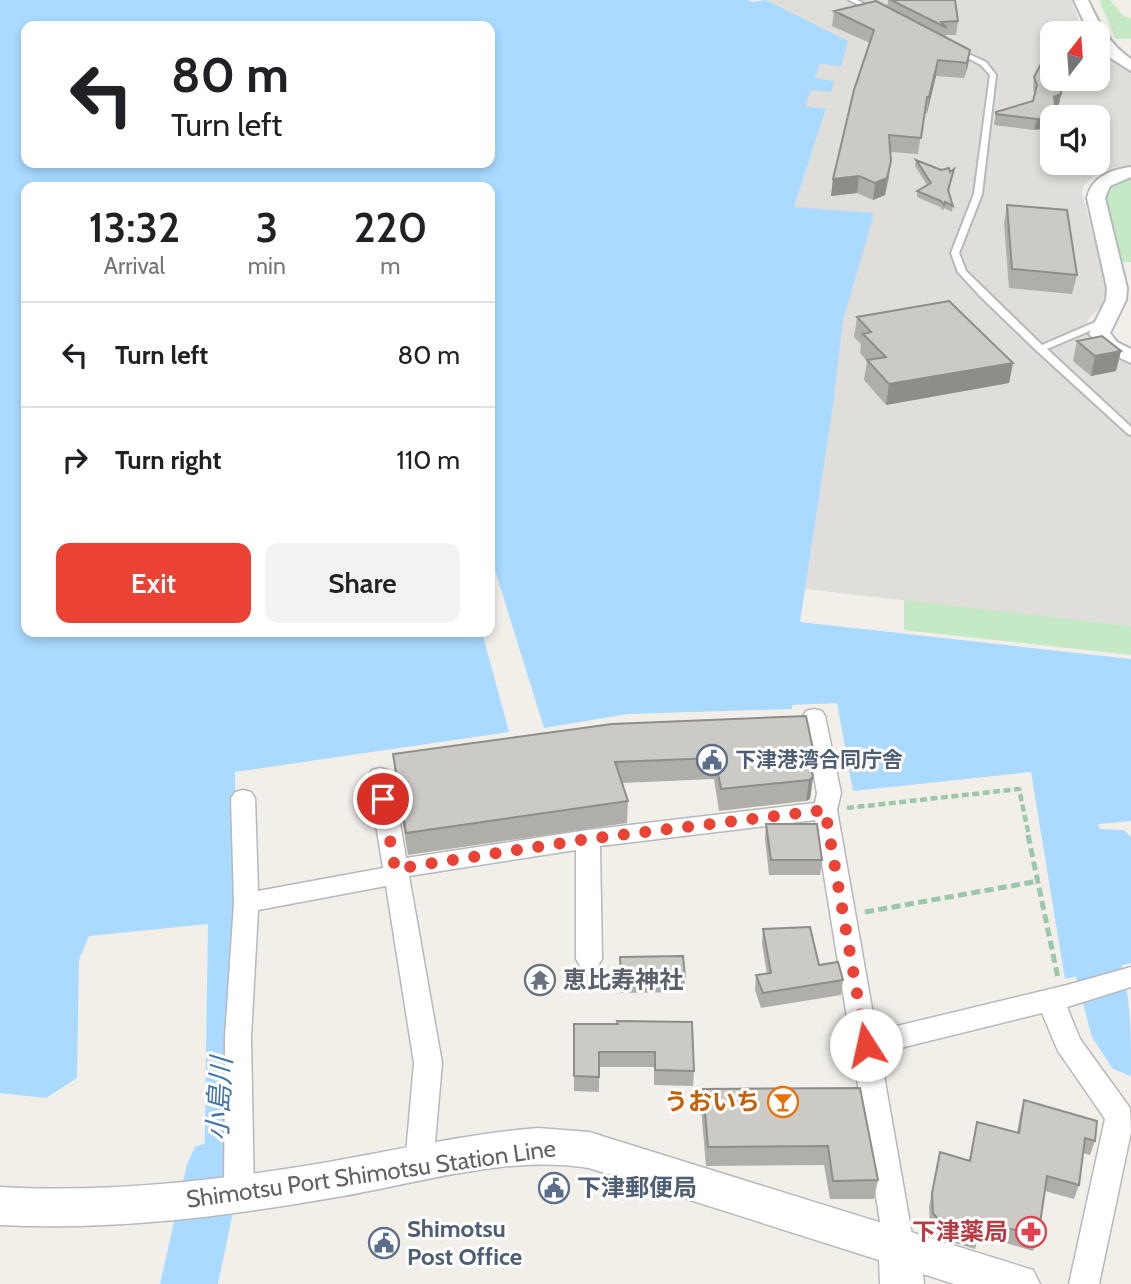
<!DOCTYPE html>
<html lang="en">
<head>
<meta charset="utf-8">
<style>
	:root { --surface:#fff; --page:#f2f2f2; --text:#202124; --muted:#757577; --line:#e0e0e0; --accent:#ea4335 }
	body { margin:0; font-family:Cabin,"Noto Sans JP",sans-serif; background:var(--page); color:var(--text); height:100vh; display:flex; flex-direction:column; font-size:26px; white-space:nowrap }
	* { box-sizing:border-box; margin:0 }
	p { font-size:23px; color:var(--muted) }
	.icon { flex:none; width:38px; height:38px; fill:none; stroke:currentColor; stroke-width:2; stroke-linecap:round; stroke-linejoin:round }
	.map { position:relative; flex:1; overflow:hidden }
	.panel { position:absolute; left:21px; top:182px; width:474px; height:455px; display:flex; flex-direction:column; background:var(--surface); border-radius:14px; box-shadow:0 4px 10px #0003 }
	.panel>* { flex:none }
	.top-card { position:absolute; left:21px; top:21px; width:474px; height:147px; border-radius:14px; box-shadow:0 4px 10px #0003; background:#fff; color:var(--text); overflow:hidden }
	.needle { width:46px; rotate:17deg }
	.buttons { position:absolute; left:1040px; top:21px; display:grid; gap:14px }
	.buttons a { display:grid; place-items:center; width:70px; height:70px; border-radius:14px; background:var(--surface); box-shadow:0 4px 10px #0003; font-size:35px }
	.pin { position:absolute; display:grid; place-items:center; width:60px; height:60px; color:#fff; margin:-30px; border:4px solid #fff; border-radius:50%; box-shadow:0 2px 7px #0007 }
	.me { position:absolute; width:77px; margin:-38px; rotate:350deg; stroke-linejoin:round; filter:drop-shadow(0 0 5px #0008) }
	.turn { display:flex; align-items:center; gap:24px; height:147px; padding:0 35px; font-size:32px }
	.turn .icon { width:91px; height:91px; stroke-width:2.5 }
	.turn b { display:block; font-size:49px; line-height:60px }
	.eta { display:flex; justify-content:space-evenly; align-items:center; height:119px; text-align:center }
	.eta b { font-size:42px; font-weight:600; line-height:49px }
	.cta { display:flex; gap:14px; margin-top:auto; padding:14px 35px }
	.cta a { flex:1; height:80px; border-radius:14px; background:var(--accent); color:#fff; font-size:28px; font-weight:600; line-height:80px; text-align:center }
	.cta a+a { background:var(--page); color:var(--text) }
	ul { padding:0; list-style:none }
	li { display:flex; align-items:center; gap:21px; height:105px; padding:0 35px; border-top:2px solid var(--line) }
	li div { flex:1 }
	li b { display:block; font-size:26px }
	li em { font-style:normal }
	.map>svg:first-child { display:block }
</style>
</head>
<body>
<div class="map">
<svg width="1131" height="1284" viewBox="0 0 1131 1284">
	<rect width="100%" height="100%" fill="#f1efe8"/>
	<path fill="#e0deda" fill-rule="evenodd" d="M766,0H1072L1083,33H1052V79H1097V48L1131,73V166L1105,171L1091,178L1084,185L1082,193L1107,289L1101,306L1088,320L1086,332L1092,342L1131,362V626L805,589L833,406L843,321L873,213L794,208L826,110L804,107L820,64L841,65ZM1052,117H1097V163H1052Z"/>
	<path fill="#c5e8c5" d="M1099,0H1110L1123,16L1131,18V39H1116Z
		M1131,172V262H1111L1097,191Z
		M904,600L1131,626V655L904,630Z"/>
	<path fill="#aadaff" fill-rule="evenodd" d="M0,0H748L753,2L766,0L848,41L841,66L820,64L815,78L834,81L831,92L811,90L805,106L826,109L794,207L874,213L843,321L833,406L800,622L1131,659V821L1098,824L1100,829L1124,830L1131,837V963L1065,979L1031,772L853,791L837,703L792,705V709L628,714L544,728L490,554V187H26V632H482L509,732L235,772L236,908L228,1187L204,1190L208,924L89,936L79,960L77,1078L46,1098L0,1093ZM26,26H490V163H26Z"/>
	<g fill="none" stroke-linecap="round" stroke-linejoin="round">
		<path fill="#aadaff" fill-rule="evenodd" d="M1089,917L1106,923C1131,975 1131,1019 1131,1076L1113,1069L1092,1037L1065,936L1072,923Z
			M215,1140L235,1147L243,1164L218,1284H160L187,1164L195,1147Z"/>
		<g stroke="#b5b8bc" stroke-width="4">
			<path id="service" d="M849,0H857L874,9L869,10Z
				M956,50H960L986,62L996,75L982,194L959,253L966,271L1042,345L1100,320H1106V324L1047,349L1131,427V435L1128,434L1037,351L981,297L958,272L951,253L974,194L990,75L981,65L956,52Z"/>
		</g>
		<g stroke="#b5b8bc" stroke-width="3">
			<path id="minor" d="M814,709L822,711L825,716L841,793L837,810L876,1031L1067,985L1131,967V987L1067,1007L1080,1039L1130,1108L1131,1132L1099,1284H1069L1105,1119L1058,1051L1042,1013L880,1053L914,1246L910,1256L899,1260L888,1256L884,1246L815,820L600,846L602,959L598,966L589,969L580,966L576,959V850L409,876L442,1063L433,1165L429,1174L419,1178L409,1174L405,1165L414,1063L386,886L258,910L251,1037L254,1196L249,1205L239,1209L229,1205L224,1196L225,1037L234,903L231,798L235,792L243,790L251,792L255,798L258,891L383,868L368,776L372,770L380,768L388,770L392,776L406,858L588,830L815,803L817,793L803,716L806,711Z"/>
		</g>
		<g stroke="#b5b8bc" stroke-width="4">
			<path id="tertiary" d="M1074,0H1088C1100,25 1108,43 1131,59V71L1106,55L1097,46V33H1089Z
				M1131,167V177L1110,186L1105,198L1127,288L1126,300L1110,333L1117,342L1131,349V363L1103,350L1089,334L1106,300L1107,288L1087,198C1092,176 1111,170 1131,167Z"/>
		</g>
		<g stroke="#b6babf" stroke-width="3">
			<path id="secondary" d="M538,1128L589,1132L1033,1270L1040,1284H954L923,1274L924,1284H880L879,1260L589,1168C507,1155 423,1182 343,1196C229,1216 116,1231 0,1225V1187C109,1193 215,1181 323,1163C394,1151 465,1134 538,1128Z"/>
		</g>
		<path stroke="#9cc7a9" stroke-width="4.5" stroke-dasharray="7 3.5" stroke-linecap="butt" d="M847,808L1019,789L1029,836"/>
		<path stroke="#9cc7a9" stroke-width="5" stroke-dasharray="9 4.5" stroke-linecap="butt" d="M1028,835L1058,978
			M865,912L1039,881"/>
		<use href="#service" fill="#fff" fill-rule="evenodd"/>
		<use href="#minor" fill="#fff" fill-rule="evenodd"/>
		<use href="#tertiary" fill="#fff" fill-rule="evenodd"/>
		<use href="#secondary" fill="#fff" fill-rule="evenodd"/>
	</g>
	<path fill="#afaea9" d="M888,0H955L958,21L956,35H946L945,37L970,50L964,78L936,76L927,113H924L918,154L891,152L889,178L885,195L873,200L857,193L831,196L833,179L870,43L832,26L834,11L887,7Z
		M1034,77L1061,94L1059,104L1055,106L1034,130L994,125L996,112L1033,101L1034,94L1033,87Z
		M916,160L950,172L954,169L949,192L953,206L952,212L944,208L943,211L940,207L917,197V191L927,185L915,166Z
		M1007,205L1077,275L1072,294L1009,288L1004,223Z
		M857,317L1013,363L1009,383L886,405L864,380L867,361L860,353L861,344L854,337Z
		M1077,341L1121,351L1116,371L1091,376L1073,361Z
		M393,754H814L812,770L813,777L810,799L806,801L719,811L714,779L622,783L628,801L627,823L408,855L395,776Z
		M766,824L822,860L820,875H769L765,839Z
		M763,929L843,980L841,995L761,1008L755,990L756,975L767,974L762,944Z
		M620,957L685,977L684,992L621,993Z
		M574,1024H618L694,1071L693,1086L654,1085V1067H599V1092L574,1091Z
		M860,1088L878,1180L874,1199H830L824,1165L706,1166L701,1108L703,1089Z
		M1024,1100L1095,1141L1090,1155L1083,1153L1079,1185L1074,1199L1045,1191L1038,1237L1033,1251L979,1235L975,1249L938,1238L930,1227L929,1207L940,1152L969,1160L977,1122L1017,1133L1020,1115Z"/>
	<path fill="#8f8d8a" d="M970,50L968,66L964,78L967,63Z
		M938,60L936,76L927,113L929,97Z
		M1061,94L1059,104L1052,108L1054,97Z
		M1052,117V128L1034,130L1037,119Z
		M891,161L885,195L873,200L875,183Z
		M859,176L857,193L831,196L833,179Z
		M1121,351L1116,371L1091,376L1095,356Z
		M1013,363L1009,383L886,405L889,384Z
		M813,777L810,799L806,801L809,780Z"/>
	<path fill="#cccac5" stroke="#8f8d8a" stroke-width="2" d="M891,0H955L958,21L941,22L947,28Z
		M876,1L970,50L967,63L938,60L929,97H927L921,138L889,135L891,161L887,178L875,183L859,176L833,179L854,90L874,30L834,11Z
		M1044,58L1052,67V79H1062L1061,94L1054,97L1056,117L1037,119L996,114V112L1033,101L1037,85L1034,77Z
		M916,160L941,170L949,168L950,172L954,169L948,190L953,206L945,202L944,205L941,201L917,191L931,183Z
		M1007,205L1067,210L1077,275L1012,269Z
		M949,301L1013,363L889,384L867,360L886,357L863,334L871,332L857,317Z
		M1102,336L1121,351L1095,356L1077,341Z
		M806,716L814,754H808L813,777L809,780L721,789L715,758L615,762L628,801L406,833L393,754L612,724Z
		M766,824H817L822,860H771Z
		M810,927L819,965L838,962L843,980L763,993L756,975L771,973L763,929Z
		M683,956L685,977L621,978L620,957Z
		M617,1021L692,1022L694,1071L655,1070V1052H599V1077L574,1076V1024H618Z
		M860,1088L878,1180L833,1181L828,1146L708,1147L703,1089Z
		M1024,1100L1097,1121L1095,1141L1085,1138L1079,1185L1047,1176L1038,1237L982,1220L979,1235L942,1224L933,1213L932,1193L940,1152L970,1161L977,1122L1019,1133Z"/>
	<g fill="none" stroke-linecap="round" stroke-linejoin="round">
		<path stroke="#ea4335" stroke-width="12" stroke-dasharray="0 21.6" d="M383,799L395,869L588,839L825,810L866,1045"/>
	</g>
	<defs>
		<g id="civic-ring" transform="scale(1.575)"><circle r="9.5" fill="#fff" stroke="#5c6f8a" stroke-width="1.5"/><path d="M-.6-6.5H3V-4.5H.6V-3L4-1V1h2V6H-6V1h2V-1L-.6-3ZM-1.2 2.5V6h2.4V2.5Z" fill="#5c6f8a"/></g>
		<g id="temple-ring" transform="scale(1.575)"><circle r="9.5" fill="#fff" stroke="#6b7280" stroke-width="1.5"/><path d="M0-6L5-2H3V0L6.5 2.5H4V6H1.5V3h-3V6H-4V2.5H-6.5L-3 0V-2H-5Z" fill="#6b7280"/></g>
		<g id="bar-ring" transform="scale(1.575)"><circle r="9.5" fill="#fff" stroke="#e8710a" stroke-width="1.5"/><path d="M-6-5H6L.8 .8V4.5H3.5V6h-7V4.5H-.8V.8Z" fill="#e8710a"/></g>
		<g id="pharmacy-ring" transform="scale(1.575)"><circle r="9.5" fill="#fff" stroke="#e0444e" stroke-width="1.5"/><path d="M-2-6h4v4h4v4h-4v4h-4v-4h-4v-4h4Z" fill="#e0444e"/></g>
	</defs>
	<g fill-rule="evenodd">
		<use href="#civic-ring" x="712" y="760"/>
		<use href="#temple-ring" x="540" y="980"/>
		<use href="#bar-ring" x="783" y="1102"/>
		<use href="#civic-ring" x="554" y="1188"/>
		<use href="#pharmacy-ring" x="1031" y="1232"/>
		<use href="#civic-ring" x="384" y="1243"/>
	</g>
	<g text-anchor="middle" stroke-width="6" stroke-linejoin="round" paint-order="stroke">
		<g font-size="21" font-weight="bold" fill="#4e5e75" stroke="#fff" text-anchor="start">
			<text x="735" y="767">下津港湾合同庁舎</text>
		</g>
		<g font-size="24" font-weight="bold" fill="#5b616d" stroke="#fff" text-anchor="start">
			<text x="563" y="988">恵比寿神社</text>
		</g>
		<g font-size="24" font-weight="bold" fill="#c56008" stroke="#fff" text-anchor="end">
			<text x="760" y="1110">うおいち</text>
		</g>
		<g font-size="24" fill="#5f6368" stroke="#fff">
			<text transform="translate(371 1174) rotate(-8)" y="8">Shimotsu Port Shimotsu Station Line</text>
		</g>
		<g font-size="24" font-weight="bold" fill="#4e5e75" stroke="#fff" text-anchor="start">
			<text x="577" y="1196">下津郵便局</text>
			<text x="407" y="1237">Shimotsu<tspan x="407" dy="28">Post Office</tspan></text>
		</g>
		<g font-size="24" font-weight="bold" fill="#be3a42" stroke="#fff" text-anchor="end">
			<text x="1008" y="1240">下津薬局</text>
		</g>
		<g font-size="28" font-style="italic" fill="#4174aa" stroke="#fff">
			<text transform="translate(219 1099) rotate(-87)" y="10">小島川</text>
		</g>
	</g>
</svg>
<div class="buttons">
<a><svg class="needle" viewBox="-14 -14 28 28"><path d="M0-13l5 13h-10z" fill="#e53935"/><path d="M0 13l5-13h-10z" fill="#757577"/></svg></a>
<a><svg class="icon" aria-label="sound" viewBox="0 0 24 24"><path d="M4 9h4l5-4v14l-5-4H4zM17 9q2 3 0 6"/></svg></a>
</div>
<div class="pin" style="left:383px;top:799px;background:#d93025"><svg class="icon" aria-label="arrive" viewBox="0 0 24 24"><path d="M6 21V4h12l-3 4 3 4H6"/></svg></div>
<svg class="me" style="left:866px;top:1045px" viewBox="-20 -20 40 40"><circle r="19" fill="#fff"/><path d="M0-13L10 11 0 6-10 11z" fill="#ea4335"/></svg>
<div class="top-card">
<div class="turn"><svg class="icon" aria-label="left" viewBox="0 0 24 24"><path d="M17 20v-9H6M10 6l-5 5 5 5"/></svg><div><b>80 m</b>Turn left</div></div>
</div>
<section class="panel">
<div class="eta">
<div><b>13:32</b><p>Arrival</p></div>
<div><b>3</b><p>min</p></div>
<div><b>220</b><p>m</p></div>
</div>
<ul>
<li><svg class="icon" aria-label="left" viewBox="0 0 24 24"><path d="M17 20v-9H6M10 6l-5 5 5 5"/></svg><div><b>Turn left</b></div><em>80 m</em></li>
<li><svg class="icon" aria-label="right" viewBox="0 0 24 24"><path d="M7 20v-9h11M14 6l5 5-5 5"/></svg><div><b>Turn right</b></div><em>110 m</em></li>
</ul>
<div class="cta"><a>Exit</a><a>Share</a></div>
</section>
</div>
</body>
</html>
